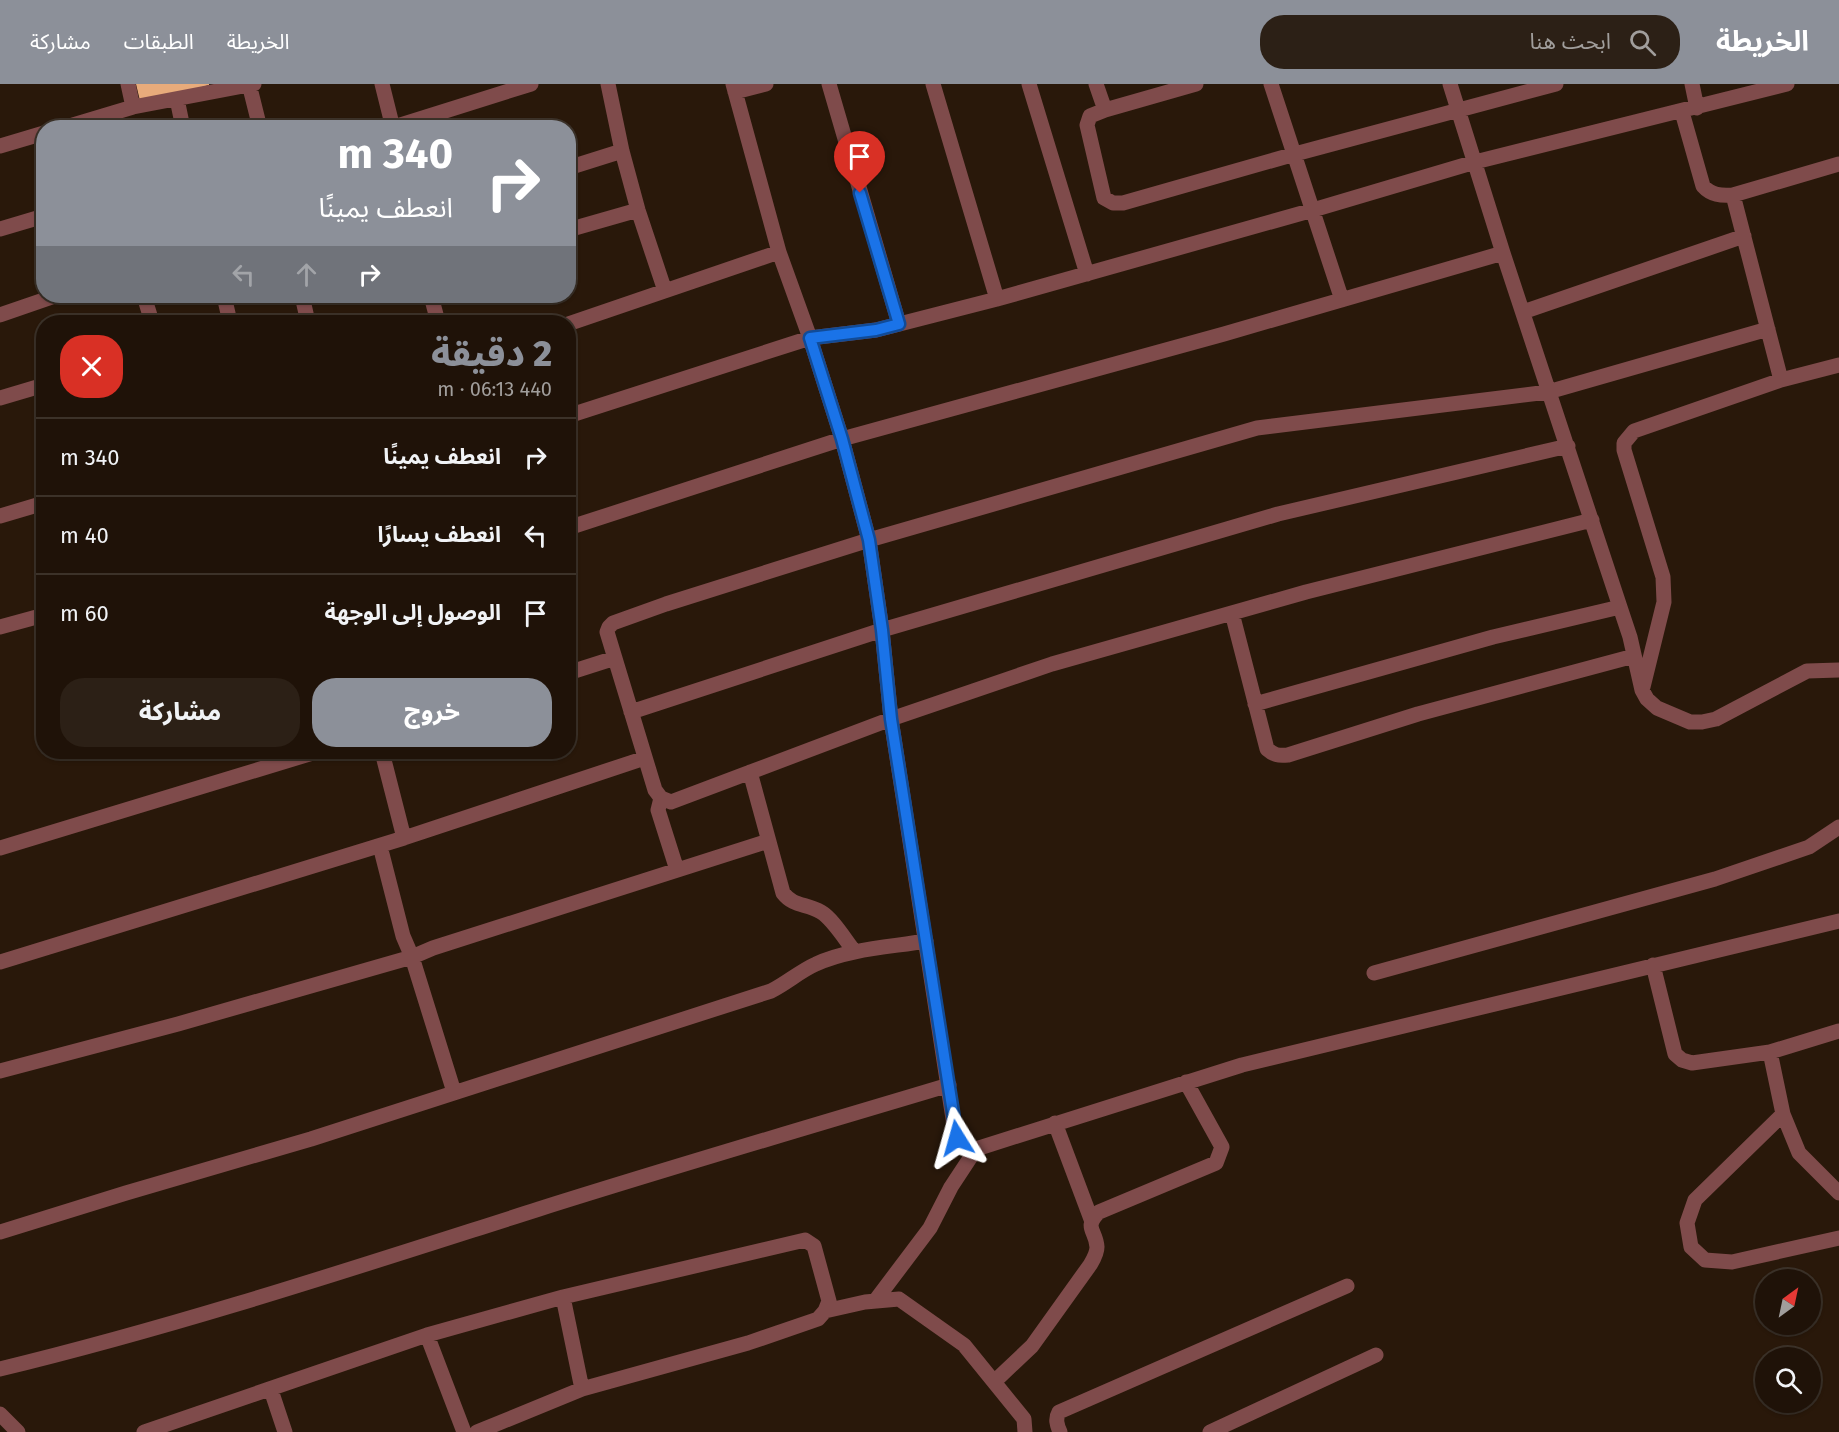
<!DOCTYPE html>
<html lang="ar">
<head>
<meta charset="utf-8">
<style>
	:root { --surface:#1f1208; --page:#2c2016; --text:#f1f3f6; --muted:#a19e9c; --line:#3c3229; --accent:#8c9099 }
	body { margin:0; font-family:"Fira Sans","Noto Sans Arabic",sans-serif; background:var(--page); color:var(--text); direction:rtl; height:100vh; display:flex; flex-direction:column; font-size:22px; white-space:nowrap }
	* { box-sizing:border-box; margin:0 }
	p { font-size:20px; color:var(--muted) }
	.icon { flex:none; width:33px; height:33px; fill:none; stroke:currentColor; stroke-width:2; stroke-linecap:round; stroke-linejoin:round }
	.map { position:relative; flex:1; overflow:hidden; direction:ltr }
	.panel { position:absolute; left:36px; top:231px; width:540px; height:444px; display:flex; flex-direction:column; background:var(--surface); border-radius:24px; box-shadow:0 2px 4px #0004,0 0 0 2px var(--line); direction:rtl }
	.panel>* { flex:none }
	.top-card { position:absolute; left:36px; top:36px; width:540px; height:183px; border-radius:24px; box-shadow:0 2px 4px #0004,0 0 0 2px var(--line); direction:rtl; background:#8c9099; color:#fff; overflow:hidden }
	.needle { width:39px; rotate:33deg }
	.tools { position:absolute; left:1755px; top:1185px; display:grid; gap:12px }
	.tools a { display:grid; place-items:center; width:66px; height:66px; border-radius:50%; background:var(--surface); box-shadow:0 2px 4px #0004,0 0 0 2px var(--line); font-size:30px }
	.pin { position:absolute; display:grid; place-items:center; width:51px; height:51px; color:#fff; margin:-62px -26px; border-radius:50% 50% 50% 0; rotate:-45deg; box-shadow:0 0 6px #0007 }
	.pin .icon { rotate:45deg }
	.me { position:absolute; width:66px; margin:-33px; rotate:352deg; stroke-linejoin:round; filter:drop-shadow(0 0 4px #0008) }
	.turn { display:flex; align-items:center; gap:21px; height:126px; padding:0 24px; font-size:27px }
	.turn .icon { width:78px; height:78px; stroke-width:2.5 }
	.turn b { display:block; font-size:42px; line-height:51px }
	.lanes { display:flex; align-items:center; height:57px; padding:0 24px; background:#0003; justify-content:center; gap:30px; direction:ltr }
	.lanes .off { opacity:.35 }
	.round { display:grid; place-items:center; flex:none; width:63px; height:63px; border-radius:24px; background:var(--page) }
	.head { display:flex; align-items:center; justify-content:space-between; height:102px; padding:0 24px }
	h1 { font-size:36px; font-weight:800; line-height:45px; color:var(--accent) }
	.primary-button { display:flex; gap:12px; margin-top:auto; padding:12px 24px }
	.primary-button a { flex:1; height:69px; border-radius:24px; background:var(--accent); color:#fff; font-size:24px; font-weight:800; line-height:69px; text-align:center }
	.primary-button a+a { background:var(--page); color:var(--text) }
	ul { padding:0; list-style:none }
	li { display:flex; align-items:center; gap:18px; height:78px; padding:0 24px; border-top:2px solid var(--line) }
	li div { flex:1 }
	li b { display:block; font-size:22px }
	li em { font-style:normal }
	header { display:flex; align-items:center; gap:36px; box-sizing:border-box; height:84px; padding:0 30px; background:var(--accent); color:#fff }
	header strong { font-size:28px }
	nav { display:flex; gap:33px; margin-inline-start:auto; font-size:21px }
	.search { width:420px; height:54px; background:var(--page); display:flex; align-items:center; gap:15px; box-sizing:border-box; padding:0 21px; border-radius:24px; color:var(--muted); font-size:22px }
	.map>svg:first-child { display:block }
</style>
</head>
<body>
<header>
<strong>الخريطة</strong>
<div class="search"><svg class="icon" aria-label="search" viewBox="0 0 24 24"><circle cx="10" cy="10" r="6"/><path d="M15 15l6 6"/></svg>ابحث هنا</div>
<nav><a>الخريطة</a><a>الطبقات</a><a>مشاركة</a></nav>
</header>
<div class="map">
<svg width="1839" height="1348" viewBox="0 0 1839 1348">
	<rect width="100%" height="100%" fill="#29180a"/>
	<path fill="#e8ab7b" d="M136,0H209V1L141,21Z"/>
	<g fill="none" stroke-linecap="round" stroke-linejoin="round">
		<path stroke="#7f4b4b" stroke-width="15" d="M128,0L133,23
			M249,0L260,44
			M382,0L393,44
			M608,0L622,67L638,126L665,207
			M733,0L779,168L810,254L842,355L869,456L882,546L891,635L956,1054L964,1062L976,1065L1242,981L1839,837
			M829,0L899,240
			M933,0L997,215
			M1029,0L1087,190
			M1096,0L1105,26L1196,0
			M1271,0L1342,216
			M1450,0L1503,169L1620,523L1630,553L1642,606L1647,615L1657,624L1690,638H1702L1716,635L1807,587L1839,586
			M1692,0L1697,24
			M735,8L766,0
			M177,15L183,44
			M1105,26L1090,32L1087,41L1104,114L1113,119H1123L1295,70L1556,0
			M1682,28L1703,102C1711,111 1721,112 1733,111L1781,296
			M63,44L133,23L254,0
			M391,44L531,0
			M0,62L44,49
			M568,84L622,67
			M1733,111L1839,80
			M0,145L44,132
			M568,146L638,126
			M144,212L152,238
			M224,212L230,238
			M302,212L308,238
			M431,212L438,238
			M1523,228L1744,152
			M0,231L55,212
			M568,240L779,168
			M0,314L44,301
			M568,332L810,254L876,246L997,215L1313,126L1475,78L1787,0
			M0,432L44,419
			M1592,436L1306,508L1052,580L891,635L671,718L661,714L655,706L607,548L609,543L613,539L666,520L869,456L1257,344L1548,308L1768,245
			M568,444L842,355L1224,250L1503,169
			M1232,529L1267,665C1274,671 1278,672 1288,671L1418,630L1634,572
			M0,543L44,531
			M568,589L615,574
			M1643,603L1664,518L1663,493L1624,366V359L1634,347L1781,296L1839,281
			M1255,620L1493,553L1620,523
			M631,628L882,546L1278,430L1568,362
			M382,668L404,754L645,674
			M750,688L783,809C794,823 806,819 821,828C833,835 846,857 855,868
			M661,714L658,726L677,786
			M380,762L403,852L412,873L433,864L768,757
			M0,764L316,668
			M0,878L404,754
			M1653,881L1675,970L1682,976L1692,979L1770,968L1839,947
			M1374,889L1715,795L1809,763L1839,743
			M1770,968L1783,1030L1799,1069L1839,1109
			M0,987L178,940L412,873L454,1008
			M1783,1030L1695,1116L1687,1139L1691,1163L1705,1176L1732,1178L1839,1154
			M1055,1039L1091,1135
			M0,1148L126,1109L311,1055L771,907C787,899 800,887 816,880C848,865 891,863 926,857
			M563,1213L582,1305
			M875,1217L930,1144L951,1103L976,1065
			M825,1227L865,1218L899,1215L964,1261L1024,1335L1025,1348
			M427,1251L464,1348
			M0,1285C182,1241 360,1182 539,1125C675,1082 812,1042 949,1001
			M994,1298L1032,1262L1090,1181C1093,1176 1097,1170 1097,1163C1096,1146 1083,1144 1099,1128L1216,1079L1222,1063L1186,998
			M271,1306L285,1348
			M0,1330L18,1348
			M144,1348L427,1251L563,1213L805,1156L814,1162L829,1217L825,1227L818,1235L748,1259L582,1305L477,1348
			M1060,1348C1057,1341 1055,1335 1059,1328L1347,1202
			M1210,1348L1376,1271"/>
	</g>
	<g fill="none" stroke-linecap="round" stroke-linejoin="round">
		<g stroke="#114b97" stroke-width="15">
			<path id="route" d="M860,109L899,240L876,246L810,254L842,355L869,456L882,546L891,635L957,1054"/>
		</g>
		<use href="#route" stroke="#1a73e8" stroke-width="10"/>
	</g>
</svg>
<div class="tools">
<a><svg class="needle" viewBox="-14 -14 28 28"><path d="M0-13l5 13h-10z" fill="#e53935"/><path d="M0 13l5-13h-10z" fill="#a19e9c"/></svg></a>
<a><svg class="icon" aria-label="search" viewBox="0 0 24 24"><circle cx="10" cy="10" r="6"/><path d="M15 15l6 6"/></svg></a>
</div>
<div class="pin" style="left:860px;top:109px;background:#d93025"><svg class="icon" aria-label="arrive" viewBox="0 0 24 24"><path d="M6 21V4h12l-3 4 3 4H6"/></svg></div>
<svg class="me" style="left:957px;top:1054px" viewBox="-20 -20 40 40"><path d="M0-17L14 15 0 8-14 15z" fill="#1a73e8" stroke="#fff" stroke-width="4"/></svg>
<div class="top-card">
<div class="turn"><svg class="icon" aria-label="right" viewBox="0 0 24 24"><path d="M7 20v-9h11M14 6l5 5-5 5"/></svg><div><b>340 m</b>انعطف يمينًا</div></div>
<div class="lanes"><svg class="icon off" aria-label="left" viewBox="0 0 24 24"><path d="M17 20v-9H6M10 6l-5 5 5 5"/></svg><svg class="icon off" aria-label="ahead" viewBox="0 0 24 24"><path d="M12 20V5M6 11l6-6 6 6"/></svg><svg class="icon" aria-label="right" viewBox="0 0 24 24"><path d="M7 20v-9h11M14 6l5 5-5 5"/></svg></div>
</div>
<section class="panel">
<div class="head"><div><h1>2 دقيقة</h1><p>440 m · 06:13</p></div><a class="round" style="background:#d93025;color:#fff"><svg class="icon" aria-label="close" viewBox="0 0 24 24"><path d="M6 6l12 12M18 6L6 18"/></svg></a></div>
<ul>
<li><svg class="icon" aria-label="right" viewBox="0 0 24 24"><path d="M7 20v-9h11M14 6l5 5-5 5"/></svg><div><b>انعطف يمينًا</b></div><em>340 m</em></li>
<li><svg class="icon" aria-label="left" viewBox="0 0 24 24"><path d="M17 20v-9H6M10 6l-5 5 5 5"/></svg><div><b>انعطف يسارًا</b></div><em>40 m</em></li>
<li><svg class="icon" aria-label="arrive" viewBox="0 0 24 24"><path d="M6 21V4h12l-3 4 3 4H6"/></svg><div><b>الوصول إلى الوجهة</b></div><em>60 m</em></li>
</ul>
<div class="primary-button"><a>خروج</a><a>مشاركة</a></div>
</section>
</div>
</body>
</html>
